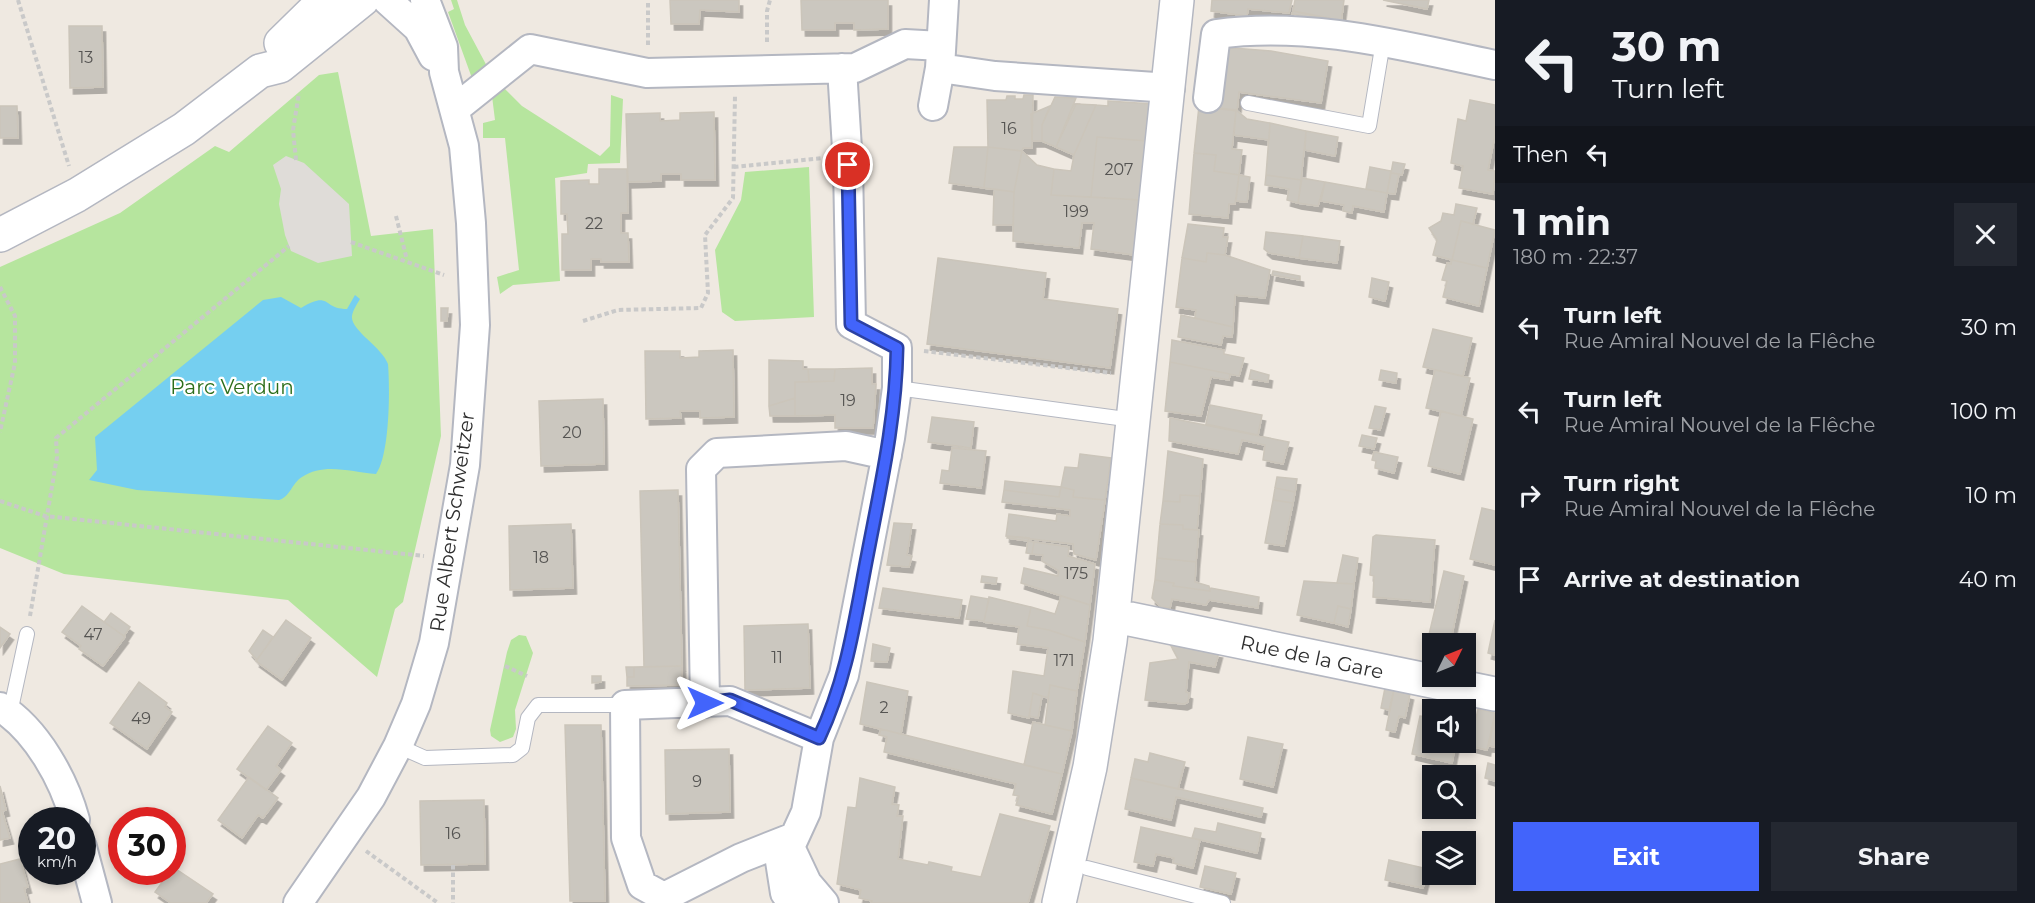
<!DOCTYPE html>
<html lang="en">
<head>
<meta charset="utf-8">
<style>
	:root { --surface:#171b24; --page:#242831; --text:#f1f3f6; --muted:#9ea1a6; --accent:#4264fb }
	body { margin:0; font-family:Montserrat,sans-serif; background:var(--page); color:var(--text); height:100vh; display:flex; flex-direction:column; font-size:22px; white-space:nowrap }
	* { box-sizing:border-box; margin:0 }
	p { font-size:20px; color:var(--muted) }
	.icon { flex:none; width:33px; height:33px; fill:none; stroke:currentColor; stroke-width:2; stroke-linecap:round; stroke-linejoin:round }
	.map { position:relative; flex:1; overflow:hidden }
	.panel { display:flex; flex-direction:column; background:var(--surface); width:540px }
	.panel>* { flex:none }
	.hud { background:#171b24; color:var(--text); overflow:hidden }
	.needle { width:39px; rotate:47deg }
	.buttons { position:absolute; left:1422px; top:633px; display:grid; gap:12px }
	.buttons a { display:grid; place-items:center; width:54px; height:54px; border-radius:0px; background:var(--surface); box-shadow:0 3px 9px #0003; font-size:30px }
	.speed { position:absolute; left:18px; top:807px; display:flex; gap:12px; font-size:30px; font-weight:700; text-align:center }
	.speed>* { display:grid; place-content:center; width:78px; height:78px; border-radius:50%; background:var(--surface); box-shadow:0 3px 9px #0003; line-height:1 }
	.speed small { font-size:15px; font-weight:400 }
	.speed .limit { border:9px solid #d22; background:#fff; color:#111 }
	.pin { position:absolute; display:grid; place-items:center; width:51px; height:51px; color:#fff; margin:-26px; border:3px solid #fff; border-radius:50%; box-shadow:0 2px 6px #0007 }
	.me { position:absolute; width:66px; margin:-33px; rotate:90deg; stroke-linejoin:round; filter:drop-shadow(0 0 4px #0008) }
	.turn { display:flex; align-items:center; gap:21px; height:126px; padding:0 18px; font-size:27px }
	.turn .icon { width:78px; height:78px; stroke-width:2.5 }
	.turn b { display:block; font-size:42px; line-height:51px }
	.then { display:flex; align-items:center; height:57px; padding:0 18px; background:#0003; gap:12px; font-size:22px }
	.round { display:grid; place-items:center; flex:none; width:63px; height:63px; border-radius:0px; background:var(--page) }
	.summary { display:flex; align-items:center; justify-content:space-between; height:102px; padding:0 18px }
	h1 { font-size:36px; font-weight:700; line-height:45px }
	.action { display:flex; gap:12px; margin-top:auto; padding:12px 18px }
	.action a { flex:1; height:69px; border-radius:0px; background:var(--accent); color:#fff; font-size:24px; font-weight:700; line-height:69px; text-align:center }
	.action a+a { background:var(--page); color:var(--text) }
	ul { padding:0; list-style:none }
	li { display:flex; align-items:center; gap:18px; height:84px; padding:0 18px }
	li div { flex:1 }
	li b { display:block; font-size:22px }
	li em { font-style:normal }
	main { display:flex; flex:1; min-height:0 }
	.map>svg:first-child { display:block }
</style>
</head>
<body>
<main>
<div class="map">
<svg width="1495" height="903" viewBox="0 0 1495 903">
	<defs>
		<filter id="shadow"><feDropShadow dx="3.5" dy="6" stdDeviation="0" flood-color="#0004"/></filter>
	</defs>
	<rect width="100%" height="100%" fill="#efe9e1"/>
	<path fill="#b6e59e" d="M451,0H457L465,25L489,70L473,81L448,12L454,9Z
		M338,72L371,236L433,229L441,436L403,602L395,609L377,677L288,600L64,574L0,548V267L120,213L215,146L229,152L319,75Z
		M503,87L522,106L600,156L610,146L611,95L623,99L620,163L588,164L587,173L555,178L560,281L513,285L500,294L497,277L519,270L505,138H483V123L495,120L492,96Z
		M809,167L814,317L735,321L722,312L715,250L741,200L745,172Z
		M519,635L526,636L533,653L515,710L516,729L513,737L500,742L491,736L490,730L507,652L511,640Z"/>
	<path fill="#dfdcd8" d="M286,156L304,163L349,204L352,256L318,263L291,251L285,235L279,204L281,189L273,165Z"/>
	<path fill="#75cff0" d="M355,295L360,299C357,304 353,310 352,316C350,330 382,347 388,364C390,388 390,455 376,474C351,472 324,462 302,477C291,484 291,496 279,500L137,490L89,480L97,470L95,437L263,300L281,297L301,308C331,290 322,309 347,309Z"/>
	<path fill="#cbc7bf" stroke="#cbc5ba" stroke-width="1.5" filter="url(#shadow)" d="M670,0H739V12L700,10L699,24H671Z
		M801,0H888V29L854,30V23H835V30H802Z
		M1212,0H1292L1289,13L1248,9L1247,16L1211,11Z
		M1295,0H1344L1341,23L1293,11Z
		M1383,0H1429L1427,9Z
		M1293,11L1330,18L1329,21L1292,14Z
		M69,26H102L103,87L70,88Z
		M1220,47L1271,51L1328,61L1321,103L1239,92L1237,111L1213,108Z
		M1024,95H1033L1032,148H1023L1022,151L988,147L987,100H1006L1007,96H1015V99H1023Z
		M1055,97L1076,98L1056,147L1042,141V125Z
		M1470,100L1495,105V135L1488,170L1495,171L1493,194L1459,188L1463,166L1451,163L1458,119L1466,121Z
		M1108,101L1152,104L1147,141L1097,137L1091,197L1051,195L1054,169L1071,171L1074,155L1096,105L1108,106Z
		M1076,104L1096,105L1074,155L1056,147Z
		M0,106H17L18,138H0Z
		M1050,106L1042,125V141H1032L1031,114Z
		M1199,106L1236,110L1232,149L1242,150L1239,175L1214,171L1216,155L1194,153Z
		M1236,110L1247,119L1270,123L1269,140L1234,135Z
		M714,112L715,180H681V174H661V181L628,182L626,114L660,113V121L680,120V113Z
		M1270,123L1306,131L1301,180L1266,175Z
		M1306,131L1338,137L1335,156L1305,150Z
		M1097,137L1147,141L1141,200L1091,197Z
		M954,147H988L984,188L949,183Z
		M988,147L1022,151L1014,192L984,188Z
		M1022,151L1037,165L1054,169L1051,195L1141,200L1134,255L1091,249L1094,223H1082L1079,248L1013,241L1014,192Z
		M1194,153L1216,155L1214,171L1239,175L1235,204H1229L1228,218L1189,214Z
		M1393,162L1405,164L1402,175L1391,173Z
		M1370,167L1391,171L1387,193L1366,189Z
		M599,169H627L628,213H621V233H628L629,262H601V259H591V270H562V234H568L567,214H561V181L589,180V184H599Z
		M1391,173L1399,174L1395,194L1387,193Z
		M1239,175L1250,177L1247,202L1236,201Z
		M1266,175L1301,180L1298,203L1287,200L1289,189L1265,185Z
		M1302,178L1325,182L1318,206L1298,203Z
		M1325,182L1387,193L1384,212L1353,206L1352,213L1343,211L1344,205L1321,201Z
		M994,189L1014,192L1013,225H993Z
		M1456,204L1477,208L1473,224L1461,221L1452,260L1433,255L1437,240L1429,228L1441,221L1443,213L1454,215Z
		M1461,221L1495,230L1487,268L1452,260Z
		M1188,224L1224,228L1223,237H1228L1225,255L1207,253L1206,262L1182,258Z
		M1266,232L1303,236L1299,258L1269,253L1264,249Z
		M1303,236L1340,241L1337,263L1299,258Z
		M1207,253L1225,255L1270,270L1265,298L1235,295L1233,327L1195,318L1196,310L1176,307L1182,258L1206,262Z
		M938,258L1046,273L1043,299L1118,309L1110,368L927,344Z
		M1452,260L1487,268L1479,306L1443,297L1447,281L1442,280L1447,263L1451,264Z
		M1273,271L1300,276V280L1272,275Z
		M1372,278L1389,282L1385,301L1369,297Z
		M441,308H448L447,321H441Z
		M1181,315L1233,327L1232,337L1223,336L1221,345L1178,337Z
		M1433,329L1472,338L1463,376L1423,367Z
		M1172,340L1224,350V354L1244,358L1239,376L1170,362Z
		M733,350L734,417L700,418V411H680L681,418L646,419L645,351H680V358L699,357V351Z
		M769,360L803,361V369H808L809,382H795V398L769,406Z
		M1170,362L1230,374L1229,380L1211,377L1201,416L1165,411Z
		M872,368V384H876L873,428H835V415L795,416V382L834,381L835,369Z
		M808,369H835L834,381L809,382Z
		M1251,370L1269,375L1268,382L1249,379Z
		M1381,370L1397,373L1396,383L1379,380Z
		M1435,370L1470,378L1461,416L1426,408Z
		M795,398V416H770L769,406Z
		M603,399L604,464L541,466L539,401Z
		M1210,405L1262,415L1258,435L1206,424Z
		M1375,406L1386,408L1380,430L1369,428Z
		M1441,411L1473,419L1460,474L1428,466Z
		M932,417L974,422L971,448L928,442Z
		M1170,418L1289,442L1283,464L1263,460L1265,445L1242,440L1238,454L1169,441Z
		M1362,435L1377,438L1374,449L1359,446Z
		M952,448L986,451L981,488L940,483L942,470L949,471Z
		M1168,451L1203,459L1200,496L1180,495V502L1163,501Z
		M1374,452L1398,457L1394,473L1375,468L1376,461L1372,460Z
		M1080,454L1111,458L1105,500L1073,497L1074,490L1061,487L1065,467L1078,468Z
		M1277,477L1297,479L1295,492L1275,488Z
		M1005,481L1061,487L1059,497L1004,490Z
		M1061,487L1074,490L1073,497L1105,500L1096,560L1074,554L1073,544L1006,536L1009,514L1056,521L1057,514L1070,516V510L1002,502L1004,490L1059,497Z
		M1275,488L1295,492L1293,503L1273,500Z
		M678,490L682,666L644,667L640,491Z
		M1180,495L1200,496L1197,530L1183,529V525L1160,524L1163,501L1180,502Z
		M1273,500L1293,503L1284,546L1265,543Z
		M1482,508L1495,511V565L1470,559Z
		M894,523L912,524L907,555L912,556L909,567L887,565Z
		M571,524L573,588L510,590L509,526Z
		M1160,524L1183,525V529L1199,530L1196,562L1157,558Z
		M1376,535L1435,540L1430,602L1373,597L1374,576L1370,575L1373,537Z
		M1008,536L1029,538L1028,541L1007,538Z
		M1028,541L1034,542L1032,554L1026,553Z
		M1034,542L1069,547L1068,556L1095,564L1090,605L1021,583L1024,568L1058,576L1059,571L1042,561L1043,555L1032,554Z
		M1343,555L1358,558L1354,584L1337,583Z
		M1157,558L1196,562L1195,582L1209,586L1210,591L1173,586L1174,583L1155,580Z
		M1444,571L1464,576L1450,644L1428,639Z
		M982,576L997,578L996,584L981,582Z
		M1155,580L1174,583L1173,586L1210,591L1211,588L1259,597L1258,608L1209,600L1206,605L1172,599L1170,608L1161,607L1152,598Z
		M1304,581L1354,584L1351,609L1338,606L1334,623L1297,615Z
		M883,588L962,600L959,618L879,608Z
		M971,596L989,599L984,621L966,619Z
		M1061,596L1090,605L1085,642L1049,630L1027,626L1031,607L1055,614Z
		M989,597L1031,607L1027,626L1049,630L1085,642L1077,691L1050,685L1048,698L1033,693L1029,718L1008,713L1013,671L1044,676L1048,648L1017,644L1019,627L984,622Z
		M82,606L125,637L103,666L79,649L81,646L62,632Z
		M1338,606L1351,609L1348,627L1334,623Z
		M111,613L130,627L124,636L104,622Z
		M286,620L311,638L282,680L256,661Z
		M1495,620V655L1488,653Z
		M808,624L810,688L745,690L744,626Z
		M0,627L10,634L0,648Z
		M263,630L273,637L257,660L249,651Z
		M873,644L890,648L887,662L871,661Z
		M1170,644L1219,652L1215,667L1189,662L1186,692L1189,693L1188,702L1184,704L1145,700L1150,663L1178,659Z
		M682,666V685L627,686V677H634V667Z
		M626,667H634V677H627Z
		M592,676H601V682L592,683Z
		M139,682L167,703L165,707L172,712L147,749L110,723Z
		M867,682L908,691L901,734L860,724Z
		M1050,685L1077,691L1072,731L1045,725Z
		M1385,688L1394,690L1389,710L1381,708Z
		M1394,690L1410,694L1405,718L1399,716L1395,732L1386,730Z
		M1033,693L1042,696L1038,718L1029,716Z
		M1478,709L1495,713L1487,750L1470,746Z
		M1420,716L1432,718V742H1456L1452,763L1412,754Z
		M1495,716V747L1489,746Z
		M1033,722L1072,731L1062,774L1024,765Z
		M565,725H601L605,901H570Z
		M268,726L292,743L276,766L281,770L266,790L237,769Z
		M881,729L1062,774L1052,814L1016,805L1019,796L1013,795L1016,784L884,752L887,737L879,735Z
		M1248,737L1283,744L1273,787L1240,779Z
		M729,749L730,812L666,814L665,750Z
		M1150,753L1185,762L1178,789L1131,778L1135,759L1148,762Z
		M1488,763L1495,765V781L1485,778Z
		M249,777L278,798L263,818L258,815L242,838L218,820Z
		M860,778L895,787L892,804L899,805L897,816H903L898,859L928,865L929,862L952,867L951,871L981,877L1000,814L1050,826L1028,903H871L872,901L859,898L861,890L837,884L848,807L856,808Z
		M1131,778L1263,808L1261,817L1176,797L1171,820L1125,809Z
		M0,786L6,810L2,811L10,838L0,840Z
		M484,800L485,864L421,865L420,801Z
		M1218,823L1261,833L1257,853L1192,838L1195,828L1216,832Z
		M1141,827L1200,840L1193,868L1173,863L1174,858L1156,854L1153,866L1134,862Z
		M20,859L28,887L24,888L28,903H0V864Z
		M1389,860L1428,869L1423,888L1385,880Z
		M1205,866L1236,873L1231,894L1200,887Z
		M173,867L213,894L206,903H171L155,892Z"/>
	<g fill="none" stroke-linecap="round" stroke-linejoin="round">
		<g stroke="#b4b7c1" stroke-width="16">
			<path id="lane" d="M1248,103L1369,126L1383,42
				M897,388L1133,420
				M10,713L27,634
				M398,746L425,758L513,755L522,748L528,718L538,705H625
				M1087,868L1223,903"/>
		</g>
		<g stroke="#b4b7c1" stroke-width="32">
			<path id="street" d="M387,0L418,28L433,56
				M940,68L995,76L1170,88
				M1208,98L1216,34C1311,21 1403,46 1495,65
				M933,106L940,68L944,0
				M455,109L530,49L647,73L855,68L905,44L941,46
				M705,703L701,469L717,453L846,446L887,455
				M0,707C37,730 64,780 75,820
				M794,837L741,858L664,897L642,885L626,838L625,705L730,701L819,738
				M82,847L97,903
				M790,847L807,883L824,903
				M298,903L371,797L398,746L416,704L434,643L465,465L475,325L471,223L464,146L444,72L443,47L425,0
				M793,903L785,893L780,861L790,847L806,812L819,738L844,675L890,438L897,388V348L851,324L848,165L842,68"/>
		</g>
		<g stroke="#b4b7c1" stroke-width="36">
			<path id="secondary" d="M281,43L325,0
				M0,235L77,195L184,129L260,71L280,66L362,0
				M1130,619L1495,694
				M1059,903L1090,767L1110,641L1177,0"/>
		</g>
		<path stroke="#c9c9c9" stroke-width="4" stroke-dasharray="4.5 3" stroke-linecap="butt" d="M18,0L69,166
			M767,42V11L770,0
			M648,45V0
			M296,160L293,130L299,93
			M734,167L823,158
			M396,216L407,260
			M351,242L444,275
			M0,287L15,316V363L0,432
			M583,321L618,310L701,308L708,293L705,235L733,198L735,96
			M924,351L1111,373
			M0,501L45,516L424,556
			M30,616L57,457L56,438L289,246
			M505,666L527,676
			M366,851L438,903
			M453,865V903"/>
		<use href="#lane" stroke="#fff" stroke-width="14"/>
		<use href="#street" stroke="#fff" stroke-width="28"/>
		<use href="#secondary" stroke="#fff" stroke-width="33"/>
	</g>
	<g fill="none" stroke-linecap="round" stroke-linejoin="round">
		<g stroke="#2b41a3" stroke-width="15">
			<path id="route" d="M705,703L730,700L819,738C848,676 855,618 868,552C881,484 896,418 897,348L851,324L848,165"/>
		</g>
		<use href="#route" stroke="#4264fb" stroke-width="10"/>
	</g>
	<g text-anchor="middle" stroke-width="4.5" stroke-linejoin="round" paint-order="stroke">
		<g font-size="16" fill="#555452">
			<text x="86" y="63">13</text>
			<text x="1009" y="134">16</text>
			<text x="1119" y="175">207</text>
			<text x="1076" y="217">199</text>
			<text x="594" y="229">22</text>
			<text x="848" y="406">19</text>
			<text x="572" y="438">20</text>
			<text x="541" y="563">18</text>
			<text x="1076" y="579">175</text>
			<text x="93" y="640">47</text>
			<text x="777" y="663">11</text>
			<text x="1064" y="666">171</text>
			<text x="884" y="713">2</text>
			<text x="141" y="724">49</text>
			<text x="697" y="787">9</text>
			<text x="453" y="839">16</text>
		</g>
		<g font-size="20" fill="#2c6e1b" stroke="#fff">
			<text x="232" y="394">Parc Verdun</text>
		</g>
		<g font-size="20" fill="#2e2e2e" stroke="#fff">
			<text transform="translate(452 522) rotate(-82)" y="7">Rue Albert Schweitzer</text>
			<text transform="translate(1312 657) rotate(12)" y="7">Rue de la Gare</text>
		</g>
	</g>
</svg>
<div class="buttons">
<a><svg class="needle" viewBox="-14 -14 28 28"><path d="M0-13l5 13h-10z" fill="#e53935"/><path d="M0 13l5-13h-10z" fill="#9ea1a6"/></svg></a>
<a><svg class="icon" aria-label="sound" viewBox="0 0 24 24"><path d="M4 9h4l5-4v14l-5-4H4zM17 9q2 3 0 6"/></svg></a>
<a><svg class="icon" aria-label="search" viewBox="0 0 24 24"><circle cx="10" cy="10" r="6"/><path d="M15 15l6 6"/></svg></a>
<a><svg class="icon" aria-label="layers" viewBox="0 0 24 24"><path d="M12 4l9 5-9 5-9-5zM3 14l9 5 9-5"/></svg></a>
</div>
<div class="speed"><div>20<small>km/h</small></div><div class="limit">30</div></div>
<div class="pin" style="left:848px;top:165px;background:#d93025"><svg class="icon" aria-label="arrive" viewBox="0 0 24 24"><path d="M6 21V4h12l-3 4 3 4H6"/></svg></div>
<svg class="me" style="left:705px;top:703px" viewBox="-20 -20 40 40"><path d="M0-17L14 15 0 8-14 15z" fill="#4264fb" stroke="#fff" stroke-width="4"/></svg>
</div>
<section class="panel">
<div class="hud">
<div class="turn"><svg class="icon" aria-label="left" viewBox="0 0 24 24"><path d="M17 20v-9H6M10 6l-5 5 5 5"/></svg><div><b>30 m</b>Turn left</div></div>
<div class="then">Then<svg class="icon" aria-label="left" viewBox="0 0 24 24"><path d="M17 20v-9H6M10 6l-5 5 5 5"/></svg></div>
</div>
<div class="summary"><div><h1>1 min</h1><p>180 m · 22:37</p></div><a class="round"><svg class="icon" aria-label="close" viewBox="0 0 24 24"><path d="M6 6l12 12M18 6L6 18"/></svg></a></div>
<ul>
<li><svg class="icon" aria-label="left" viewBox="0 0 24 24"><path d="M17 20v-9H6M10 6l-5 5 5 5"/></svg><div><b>Turn left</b><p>Rue Amiral Nouvel de la Flêche</p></div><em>30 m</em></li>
<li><svg class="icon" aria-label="left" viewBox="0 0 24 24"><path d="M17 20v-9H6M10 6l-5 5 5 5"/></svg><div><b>Turn left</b><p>Rue Amiral Nouvel de la Flêche</p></div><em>100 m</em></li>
<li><svg class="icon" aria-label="right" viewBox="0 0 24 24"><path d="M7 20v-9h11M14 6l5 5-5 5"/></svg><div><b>Turn right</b><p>Rue Amiral Nouvel de la Flêche</p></div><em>10 m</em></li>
<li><svg class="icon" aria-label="arrive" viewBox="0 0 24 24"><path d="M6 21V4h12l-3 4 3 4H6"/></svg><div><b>Arrive at destination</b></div><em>40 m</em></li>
</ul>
<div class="action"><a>Exit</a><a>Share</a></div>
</section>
</main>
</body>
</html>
